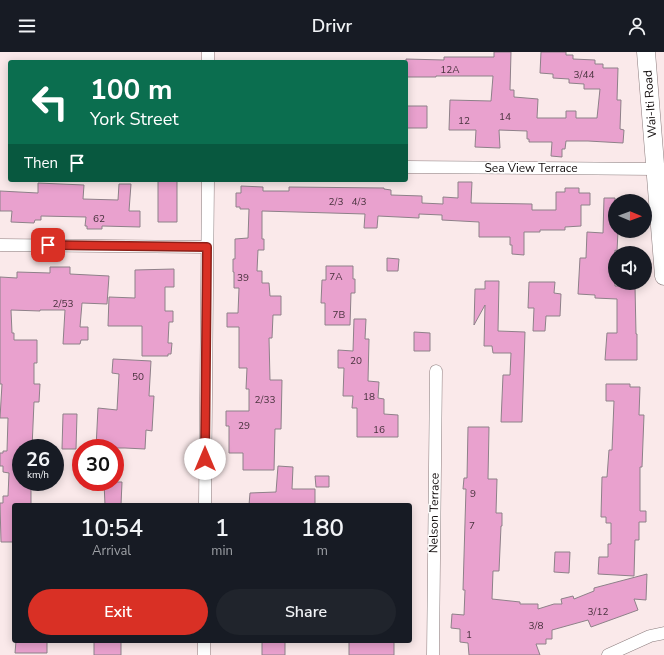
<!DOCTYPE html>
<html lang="en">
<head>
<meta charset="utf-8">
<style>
	:root { --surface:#171b24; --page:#20242c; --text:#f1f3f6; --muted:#9ea1a6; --accent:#d93025 }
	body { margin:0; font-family:"Nunito Sans",sans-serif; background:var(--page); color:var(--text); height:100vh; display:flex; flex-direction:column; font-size:15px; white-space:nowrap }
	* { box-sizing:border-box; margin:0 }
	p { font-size:13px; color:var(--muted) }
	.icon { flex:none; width:22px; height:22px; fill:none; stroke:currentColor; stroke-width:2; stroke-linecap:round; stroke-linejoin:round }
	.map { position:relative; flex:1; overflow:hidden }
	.drawer { position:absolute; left:12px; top:451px; width:400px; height:140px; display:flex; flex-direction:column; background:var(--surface); border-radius:4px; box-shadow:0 2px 10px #0003 }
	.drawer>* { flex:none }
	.guide { position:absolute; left:8px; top:8px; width:400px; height:122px; border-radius:4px; box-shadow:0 2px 10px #0003; background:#0b6e4f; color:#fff; overflow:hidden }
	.needle { width:26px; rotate:91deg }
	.fabs { position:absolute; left:608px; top:142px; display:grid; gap:8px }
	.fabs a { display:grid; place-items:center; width:44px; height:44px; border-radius:50%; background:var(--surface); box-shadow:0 2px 10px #0003; font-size:20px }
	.speed { position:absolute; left:12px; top:387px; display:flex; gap:8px; font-size:20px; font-weight:700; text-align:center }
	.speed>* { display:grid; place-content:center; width:52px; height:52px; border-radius:50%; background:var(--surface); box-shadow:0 2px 10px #0003; line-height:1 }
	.speed small { font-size:10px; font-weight:400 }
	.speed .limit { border:6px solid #d22; background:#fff; color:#111 }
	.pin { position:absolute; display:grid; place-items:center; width:34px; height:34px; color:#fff; margin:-17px; border-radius:8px; box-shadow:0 2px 6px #0006 }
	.me { position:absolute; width:44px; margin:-22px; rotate:0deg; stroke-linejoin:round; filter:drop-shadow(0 0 3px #0008) }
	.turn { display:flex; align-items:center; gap:14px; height:84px; padding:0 16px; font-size:18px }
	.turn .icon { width:52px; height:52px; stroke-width:2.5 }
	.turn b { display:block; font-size:28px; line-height:34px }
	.then { display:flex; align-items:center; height:38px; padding:0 16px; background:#0003; gap:8px; font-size:15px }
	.eta { display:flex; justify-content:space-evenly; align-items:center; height:68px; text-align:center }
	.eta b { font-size:24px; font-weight:600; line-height:28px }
	.action { display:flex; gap:8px; margin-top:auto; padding:8px 16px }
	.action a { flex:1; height:46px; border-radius:24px; background:var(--accent); color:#fff; font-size:16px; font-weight:600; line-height:46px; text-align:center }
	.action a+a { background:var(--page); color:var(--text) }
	header { display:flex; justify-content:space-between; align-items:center; height:52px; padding:0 16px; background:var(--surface); font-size:18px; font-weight:600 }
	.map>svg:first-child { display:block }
</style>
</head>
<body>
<header><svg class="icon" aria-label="menu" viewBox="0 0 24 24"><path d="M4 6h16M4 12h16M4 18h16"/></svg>Drivr<svg class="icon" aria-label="person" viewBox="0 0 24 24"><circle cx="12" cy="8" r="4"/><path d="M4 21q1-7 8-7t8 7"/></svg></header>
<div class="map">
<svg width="664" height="603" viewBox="0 0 664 603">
	<rect width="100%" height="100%" fill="#fae9ea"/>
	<path fill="#e9a1ce" stroke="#8e8189" d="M494,0H511L510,38H514V45L538,47L537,66H566V59H576V66H597L600,37H584V32L569,31V27L553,26V22L540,21L541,0H566V3H573V7L595,8V12H603V16H618L617,48H621L620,77L624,78L623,91L588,89H566L565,97H562V105L551,104L552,90H529V87H527V79L499,78L500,96L475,95L476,78H449L450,48L491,49L493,24H436V25H406V7L444,8V5H494Z
		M406,54H427V76H406Z
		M158,128H177V170H158Z
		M458,130H472L471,151L532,152V158H556V140H565V136H579V141H590V153H581V174L565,175V178H540V180H524V203L512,202V193H510V185H479V170L442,168V163L419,162V166L378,164L377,176H364L365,162L262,159V187H264V198H258L257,219H262V231H269L270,244H281V263H273L272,286H269L270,328H282L281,377H275L274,418H243V401H229V374H226V359H249V337H246L247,316H239V275H227V261H238L239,236H234V220H233V207H235V187L248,186L249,157H240V155H236V141H241V134L263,135V139H289V135L384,136V137L391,138V143L422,144V151L443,152V145L458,146Z
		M38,131L84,133L83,147L118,148L119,132H131L129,159H140V175L102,174V177H87V174H85L86,165L41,164V168H35L34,171L11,170L12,159H0V139L38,141Z
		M604,146H615V179H618L617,199L615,198V234H635L636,282H637V308H605L607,281H617V247L595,246V243L578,242L580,206H586L587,180L603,181Z
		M387,206L399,207L398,219H387Z
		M326,214H353V227H355V241H351L350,273H325V251H321L322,228H326Z
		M50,215H70V222L109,224L107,252L82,251L80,275H88V288H81L80,292H63L65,258H40V259L11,258L12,281H14V288H37V311H34V332H40L39,350H34L32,396H21V430H31V453H14V490H1L0,451H3V444H8L9,421L3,420V414H0V401H3V399H7L8,366H0L2,332H0V225L17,226V220L50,221Z
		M174,217V235H165V259H173V270H169L168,291H172L171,302H168V304H142V274H108L109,245L135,246V218Z
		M485,229H499L498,279L525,280L522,370H501L503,323H510L511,301H493L492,294H484L485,253L474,273L475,237H485Z
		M529,230H555L554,241L561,242L560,264H546L545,279H533L534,256H528Z
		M354,267H366L365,287H369L368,329L379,330L378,346L384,347V362L398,363V385H357V356H352L353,344H343L344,316H338V298L353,299Z
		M414,280L430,281V299H414Z
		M113,307L151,309L149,344H154L152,379L146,378L145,397L125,396H96L98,356L117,358L119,322L112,321Z
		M606,332H630V335H640L639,363H644L642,415H640V459H646V470H639V488H635L634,524L598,522L599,505H608V492H611V471H606V465H601L602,425H607L609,398H612L614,349H606Z
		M63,362H77L76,397H62Z
		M468,375H489L488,427H497L496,461H502V474H501L499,519H493L492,547L520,550V552H538V557L554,552H562L561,547L573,544L574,547L594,539V536L647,522L646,548L634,547L638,558L591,575L588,568L552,578V587H546V592H536L540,603H469L468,591L460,590V577L451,576L452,562L464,563L465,538H463L466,437H463L464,426H467Z
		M278,414L293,415L292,437H315V453H249L250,441L276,440Z
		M315,424H329V435H316Z
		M104,430H122L121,453H105Z
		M555,500H570L569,521L554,520Z
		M16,589H47V601H15Z
		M94,589H121V603H94Z
		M262,589H285V603H262Z
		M349,589H394V603H349Z"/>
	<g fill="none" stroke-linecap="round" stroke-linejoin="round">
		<g stroke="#8b7c7d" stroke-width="13">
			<path id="street" d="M208,10V0
				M406,115L655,117
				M0,193L207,195
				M205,453L208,128
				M204,603V589
				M433,603L436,319
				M608,603L650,584L664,581"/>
		</g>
		<g stroke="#8b7c7d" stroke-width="19">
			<path id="secondary" d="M646,0L664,224"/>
		</g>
		<use href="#street" stroke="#fff" stroke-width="12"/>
		<use href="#secondary" stroke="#fff" stroke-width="18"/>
	</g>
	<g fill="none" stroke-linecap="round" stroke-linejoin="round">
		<g stroke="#8d1f18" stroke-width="10">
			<path id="route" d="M48,193L207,195L205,407"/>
		</g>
		<use href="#route" stroke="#d93025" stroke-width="7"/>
	</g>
	<g text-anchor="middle" stroke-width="3" stroke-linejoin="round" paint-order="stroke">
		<g font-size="10" fill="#48323d">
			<text x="450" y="21">12A</text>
			<text x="584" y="26">3/44</text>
			<text x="505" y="68">14</text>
			<text x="464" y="72">12</text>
			<text x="336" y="153">2/3</text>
			<text x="359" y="153">4/3</text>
			<text x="99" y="170">62</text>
			<text x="336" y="228">7A</text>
			<text x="243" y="229">39</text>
			<text x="63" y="255">2/53</text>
			<text x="339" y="266">7B</text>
			<text x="356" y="312">20</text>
			<text x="138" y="328">50</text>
			<text x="369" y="348">18</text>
			<text x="265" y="351">2/33</text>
			<text x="244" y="377">29</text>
			<text x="379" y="381">16</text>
			<text x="473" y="445">9</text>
			<text x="472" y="477">7</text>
			<text x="598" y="563">3/12</text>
			<text x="536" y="577">3/8</text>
			<text x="469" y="586">1</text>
		</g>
		<g font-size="12" fill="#120d0d" stroke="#fff">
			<text transform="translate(650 52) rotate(-94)" y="4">Wai-Iti Road</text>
			<text x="531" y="120">Sea View Terrace</text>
			<text transform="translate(434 461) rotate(-89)" y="4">Nelson Terrace</text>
		</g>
	</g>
</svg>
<div class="fabs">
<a><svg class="needle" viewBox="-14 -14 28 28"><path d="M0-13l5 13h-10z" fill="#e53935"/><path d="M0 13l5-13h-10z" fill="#9ea1a6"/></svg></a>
<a><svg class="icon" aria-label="sound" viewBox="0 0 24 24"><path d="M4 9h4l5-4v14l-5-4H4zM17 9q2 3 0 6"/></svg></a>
</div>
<div class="speed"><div>26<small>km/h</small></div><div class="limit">30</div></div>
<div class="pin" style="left:48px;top:193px;background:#d93025"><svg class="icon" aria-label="arrive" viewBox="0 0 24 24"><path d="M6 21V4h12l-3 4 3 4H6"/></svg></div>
<svg class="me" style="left:205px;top:407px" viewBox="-20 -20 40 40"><circle r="19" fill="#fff"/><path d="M0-13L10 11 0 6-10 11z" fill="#d93025"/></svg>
<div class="guide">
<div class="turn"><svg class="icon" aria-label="left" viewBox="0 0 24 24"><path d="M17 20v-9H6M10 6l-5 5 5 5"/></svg><div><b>100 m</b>York Street</div></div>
<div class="then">Then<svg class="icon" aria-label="arrive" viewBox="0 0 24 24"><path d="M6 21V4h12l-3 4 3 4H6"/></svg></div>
</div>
<section class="drawer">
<div class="eta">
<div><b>10:54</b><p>Arrival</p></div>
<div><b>1</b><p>min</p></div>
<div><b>180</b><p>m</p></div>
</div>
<div class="action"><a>Exit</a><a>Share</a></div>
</section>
</div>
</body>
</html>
